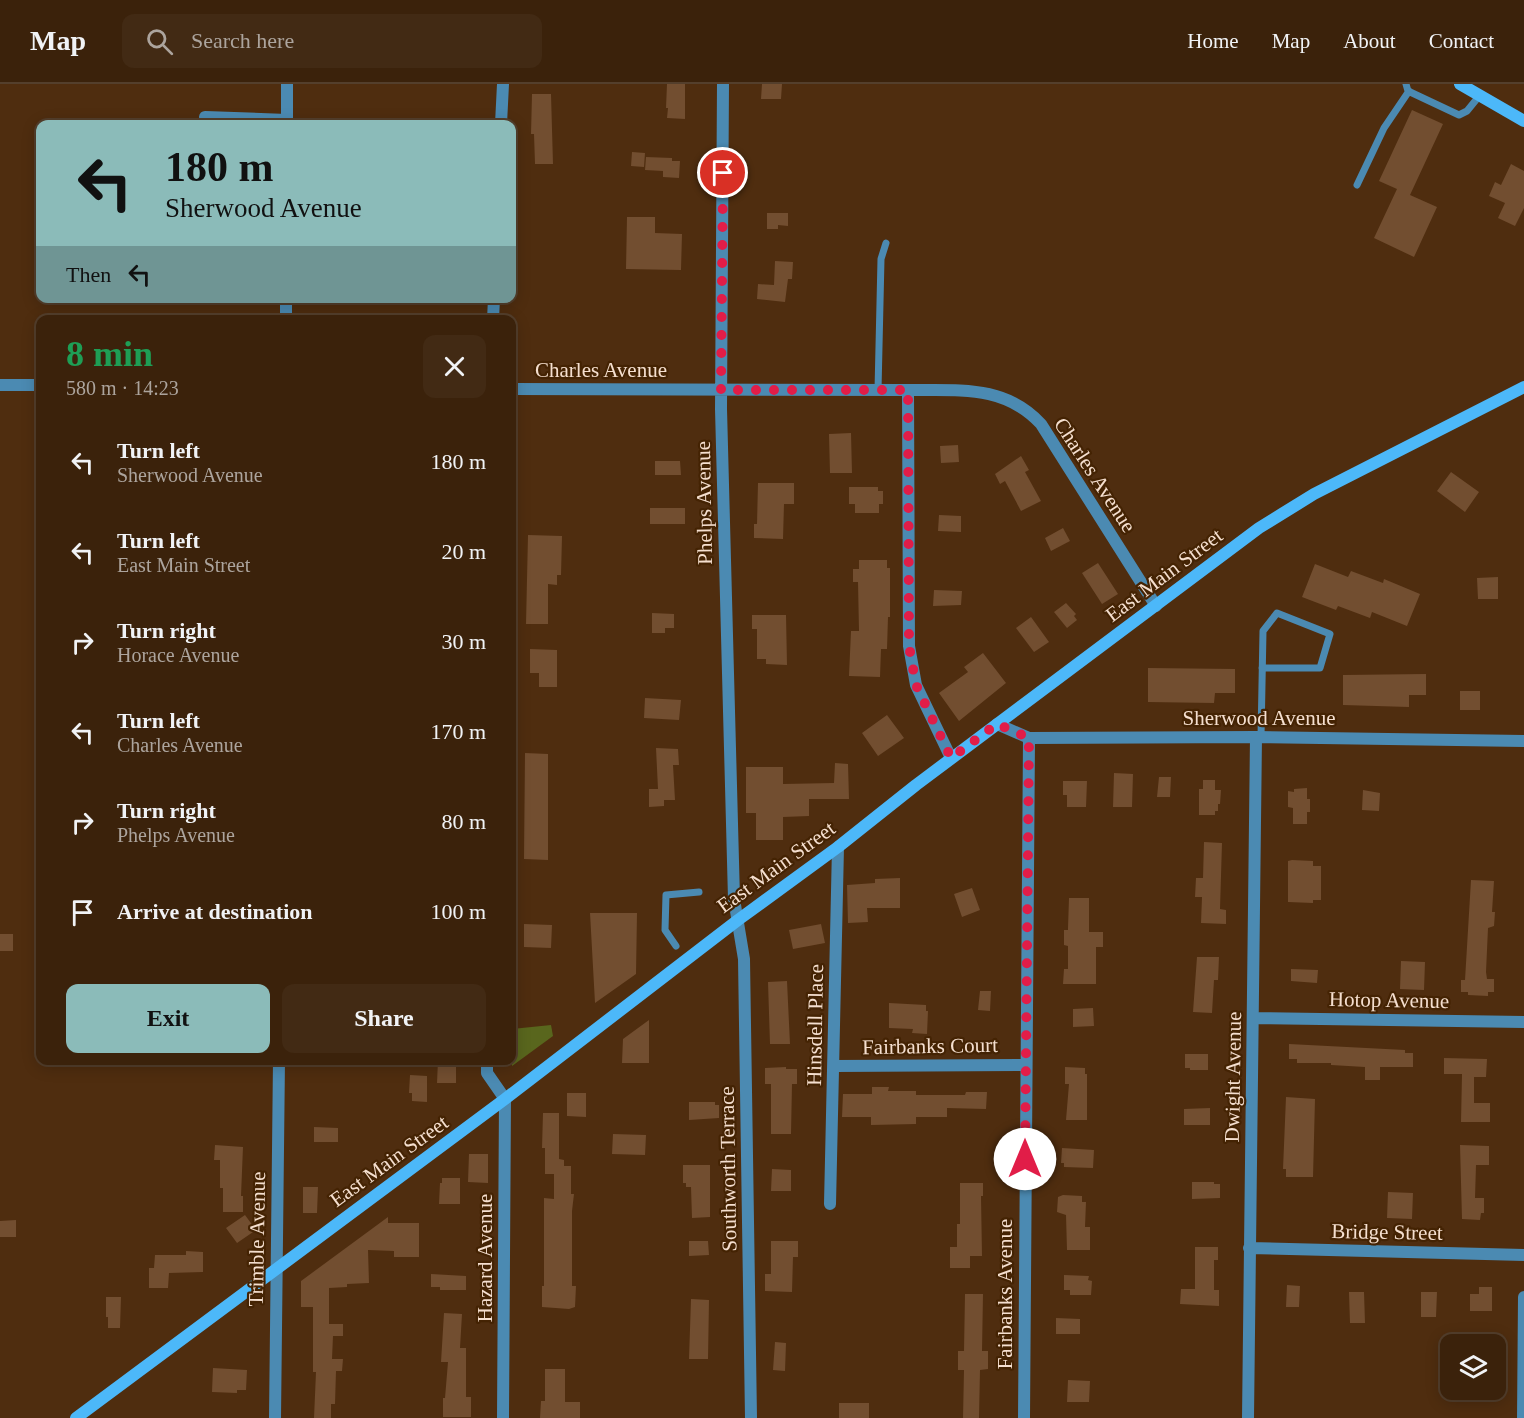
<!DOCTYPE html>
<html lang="en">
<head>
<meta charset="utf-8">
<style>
	:root { --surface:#3b220b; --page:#422a14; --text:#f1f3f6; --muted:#aca49d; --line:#543f2c; --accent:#8bbbb9 }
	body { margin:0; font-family:Georgia,serif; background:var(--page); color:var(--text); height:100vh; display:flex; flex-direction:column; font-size:22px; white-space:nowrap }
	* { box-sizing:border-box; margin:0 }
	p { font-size:20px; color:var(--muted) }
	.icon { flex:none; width:33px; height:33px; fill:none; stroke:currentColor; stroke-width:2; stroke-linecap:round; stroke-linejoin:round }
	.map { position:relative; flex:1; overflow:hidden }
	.side { position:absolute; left:36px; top:231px; width:480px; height:750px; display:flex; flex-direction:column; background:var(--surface); border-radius:12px; box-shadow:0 3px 15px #0003,0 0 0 2px var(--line) }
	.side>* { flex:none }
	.top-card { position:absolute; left:36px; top:36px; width:480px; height:183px; border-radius:12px; box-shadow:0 3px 15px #0003,0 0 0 2px var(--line); background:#8bbbb9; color:#111; overflow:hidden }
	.fabs { position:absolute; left:1440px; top:1250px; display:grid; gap:12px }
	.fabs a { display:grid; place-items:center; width:66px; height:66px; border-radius:12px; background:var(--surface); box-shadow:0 3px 15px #0003,0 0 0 2px var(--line); font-size:30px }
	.pin { position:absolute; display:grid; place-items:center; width:51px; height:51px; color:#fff; margin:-26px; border:3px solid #fff; border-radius:50%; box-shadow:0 2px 6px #0007 }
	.me { position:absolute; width:66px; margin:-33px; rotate:0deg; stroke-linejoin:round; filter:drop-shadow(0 0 4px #0008) }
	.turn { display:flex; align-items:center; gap:21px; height:126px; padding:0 30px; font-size:27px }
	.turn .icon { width:78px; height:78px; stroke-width:2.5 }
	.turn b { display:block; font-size:42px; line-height:51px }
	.then { display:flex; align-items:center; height:57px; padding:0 30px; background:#0003; gap:12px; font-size:22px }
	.round { display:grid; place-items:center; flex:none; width:63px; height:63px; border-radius:12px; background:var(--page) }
	.summary { display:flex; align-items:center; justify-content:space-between; height:102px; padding:0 30px }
	h1 { font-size:36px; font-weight:700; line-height:45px; color:#1e9e55 }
	.primary-button { display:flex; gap:12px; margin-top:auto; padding:12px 30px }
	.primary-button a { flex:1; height:69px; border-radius:12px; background:var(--accent); color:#111; font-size:24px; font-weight:700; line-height:69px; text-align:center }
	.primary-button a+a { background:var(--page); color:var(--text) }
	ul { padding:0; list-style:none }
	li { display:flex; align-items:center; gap:18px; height:90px; padding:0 30px }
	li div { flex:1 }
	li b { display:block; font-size:22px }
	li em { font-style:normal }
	header { display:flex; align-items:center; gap:36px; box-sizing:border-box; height:84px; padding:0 30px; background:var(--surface); border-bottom:2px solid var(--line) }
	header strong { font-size:28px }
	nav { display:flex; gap:33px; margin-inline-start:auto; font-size:21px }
	.search { width:420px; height:54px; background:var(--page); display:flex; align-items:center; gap:15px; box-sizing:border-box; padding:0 21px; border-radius:12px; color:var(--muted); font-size:22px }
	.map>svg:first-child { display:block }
</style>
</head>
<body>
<header>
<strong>Map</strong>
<div class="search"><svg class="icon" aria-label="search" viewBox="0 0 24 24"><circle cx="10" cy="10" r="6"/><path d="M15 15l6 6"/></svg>Search here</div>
<nav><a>Home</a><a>Map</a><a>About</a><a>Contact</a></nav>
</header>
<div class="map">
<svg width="1524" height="1334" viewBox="0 0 1524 1334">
	<rect width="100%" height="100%" fill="#4f2d0f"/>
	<path fill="#59661d" d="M551,941L553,952L512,982V945Z"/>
	<path fill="#724e30" d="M667,0H685V35L667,34L668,24H666Z
		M762,0H782L781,15H761Z
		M532,10H551L553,80H535L534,50H531Z
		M1412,26L1443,40L1410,111L1437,123L1414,173L1374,154L1397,105L1379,97Z
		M632,68L645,69L644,83L631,82Z
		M646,73L672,74V77H680L679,94L663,93V87L645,86Z
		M1511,80L1524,87V124L1515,142L1498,134L1505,119L1489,112L1495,98L1501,101Z
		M767,129H788V142L778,141V145H767Z
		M627,133H655V149L682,150L681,186L626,185Z
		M775,177L793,178L792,195H788L785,218L757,215L758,200L774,201Z
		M851,349L852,389H830L829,350Z
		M958,361L959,378L941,379L940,362Z
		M1021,372L1029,386L1025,388L1041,417L1021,427L1005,397L1000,400L995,390Z
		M655,377H680L681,391H655Z
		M1451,388L1479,408L1465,428L1437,407Z
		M758,399H794V420H784L783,455L754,454V440H757Z
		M849,403H878V407H883V420H879V429H855V420H849Z
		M650,424H685V440H650Z
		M939,431L961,432V448L938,447Z
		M1063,444L1070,457L1051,467L1045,454Z
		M528,451L562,452L561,491H557V501L548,500V540H526Z
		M859,476H887V484H890V533H888L887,565H881L880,593L849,592L851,547H859L858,498H853V485H859Z
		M1098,479L1118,510L1102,520L1082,489Z
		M1315,480L1348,493L1351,487L1383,499L1384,495L1420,510L1407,542L1372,528L1370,534L1338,522L1336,526L1302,513Z
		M1498,493V515H1478L1477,494Z
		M934,506L962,507L961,521L933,522Z
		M1066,519L1076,530L1074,532L1077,536L1067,544L1054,528Z
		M652,529L674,530V544H665V549H652Z
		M752,531H786L787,581L766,580V575H757V545H752Z
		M1031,533L1049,558L1034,568L1016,544Z
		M530,565L557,566V603H539V589H530Z
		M983,569L1006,599L959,637L939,609L968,588L964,583Z
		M1148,584L1235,585V609H1215L1214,619L1148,618Z
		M1426,590V611H1409V623L1343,621V591Z
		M1460,607H1480V626H1460Z
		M645,614L681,616L679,636L644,634Z
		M887,631L904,654L878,672L862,649Z
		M656,664L678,665L679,681H673L675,716H664V722L649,723V705H658Z
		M525,669L548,670V776L524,775Z
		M835,679L848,680L849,715H809V732L783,733V756H756V729H746V683H783V700L834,699Z
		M1114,689L1133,690L1132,723H1113Z
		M1159,693H1171L1170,713H1157Z
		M1203,696H1215V706H1221L1220,720H1218V727H1215V731H1199V705H1203Z
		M1063,697H1087L1086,723H1067V711H1063Z
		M1307,704V715H1310V728H1307V740H1293V724L1288,723V707L1294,708V705Z
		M1363,706L1380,709L1379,727L1362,726Z
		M1204,758L1222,759L1220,825L1226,826V840L1201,839L1202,813H1195L1196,794H1203Z
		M1292,776L1313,777V782H1321V816H1313V819L1288,818V777Z
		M900,794V824H867L868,838L848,839L847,801L875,799V795Z
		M1471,796L1494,797L1492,828H1495L1494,842L1488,844L1486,888L1487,895H1494V908H1488V912L1468,911V908H1461V896H1465Z
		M972,804L980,826L962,833L954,810Z
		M1069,814H1089V848H1103V863H1096V900H1063L1064,885H1068V862L1064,861V846H1068V844Z
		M590,829H637L636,890L595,919Z
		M524,840L552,841L551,864L524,863Z
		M821,840L825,859L793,865L789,846Z
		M0,850H13V867H0Z
		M1197,873H1219L1218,896H1214L1212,929L1193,928Z
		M1401,877L1425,878L1424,906L1400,905Z
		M1291,885L1318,886L1317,899L1291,897Z
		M787,897L790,960H770L768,898Z
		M980,907H991L990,927L978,926Z
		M889,919L926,921V927H928L927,950L912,949L913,945L889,944Z
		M1093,924L1094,942L1073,943V925Z
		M649,936V979H622L623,955Z
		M1289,960L1405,966V969H1413V983H1380V996H1365V983L1331,981V979H1297V975H1289Z
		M1185,970H1208V986H1190V984H1185Z
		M1444,974L1487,975L1486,993H1474V1019H1490V1038H1461L1462,990H1444Z
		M438,976H456V999H437Z
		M786,983V985H797V1000H792L791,1050H771V1000H765V984Z
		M1065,983L1085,984V990H1087V1036H1066L1069,1000H1065Z
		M410,991L427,992V1018L412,1017V1009H409Z
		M872,1003H889L888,1007H916V1011H965L966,1008H987L986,1025L947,1024V1033H916V1040L871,1041V1033H842L843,1010H872Z
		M567,1009H586V1033L567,1032Z
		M1286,1013L1315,1015L1313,1093H1286V1085H1283Z
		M689,1018H715V1021H719V1034L689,1036Z
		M1210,1024V1041H1184V1025Z
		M543,1029H559V1075L564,1076V1082H571V1110H574L572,1127V1202H576L575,1223L569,1225L542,1223V1202H544V1114L554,1115V1090H545V1064H542Z
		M314,1043L338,1044V1058H314Z
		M613,1050L646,1051L645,1071L612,1070Z
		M215,1061L243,1063L241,1112H243V1128H223V1104H220V1076H214Z
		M1460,1061L1489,1062V1081H1476L1475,1114H1484V1129H1481L1480,1136L1462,1135Z
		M1062,1064L1094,1066L1093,1084L1064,1083V1079H1061Z
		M469,1070H488V1099L468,1098Z
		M683,1081H710V1133L692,1134L691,1103H686V1099H683Z
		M772,1085L791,1086V1107H771Z
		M442,1094H460V1120H439L440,1099H442Z
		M1192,1098H1214V1100H1220V1114L1192,1115Z
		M960,1099H983V1112H981L982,1172H970V1184H950V1163H957V1140H960Z
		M303,1103H318L317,1129H303Z
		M1388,1108L1413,1109L1412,1135L1387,1134Z
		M1063,1111L1082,1112V1118H1086L1085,1143H1090V1166H1067L1066,1131L1057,1128L1058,1113Z
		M245,1131L256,1146L237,1159L226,1144Z
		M388,1133V1139H419V1173H394V1167L368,1166L369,1199L347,1200V1203L329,1204V1240H343V1252H333L332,1275H343L342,1287H336L335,1320H331V1334H314L316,1288H313V1223H301V1197Z
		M16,1136V1153H0V1137Z
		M689,1157H708L709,1171L689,1172Z
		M771,1157H798V1173H793L792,1208L765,1207V1190H771Z
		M1195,1163H1218V1176H1214V1206H1219V1222L1180,1220L1181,1205H1195Z
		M186,1167L203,1168V1188L169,1189L168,1204H149V1184H154L155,1171H186Z
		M431,1190L466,1192V1206H440V1203H431Z
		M1064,1191L1089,1192L1088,1196L1092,1197L1091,1211H1070V1206H1064Z
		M1287,1201L1300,1202L1299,1223H1286Z
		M1479,1203H1492V1227H1470V1210H1479Z
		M1349,1208H1364L1365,1239H1350Z
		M1421,1208H1437L1436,1233H1421Z
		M965,1210H983L982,1267H988V1285L980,1286L979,1334H963L964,1286H958V1267H964Z
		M106,1213H121L120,1244H108V1233H106Z
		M691,1215L709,1216L708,1275H689Z
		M444,1229L462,1230L460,1264H466V1313H471V1333H443V1314H445L448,1278H441Z
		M1056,1234L1080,1235V1250H1056Z
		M775,1258L786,1259L785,1287L773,1286Z
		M213,1284L247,1286L246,1306H237V1309L212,1308Z
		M545,1285H565V1318H580V1334H540L541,1317H545Z
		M1068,1296L1090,1297L1089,1318H1067Z
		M839,1319H869V1334H839Z"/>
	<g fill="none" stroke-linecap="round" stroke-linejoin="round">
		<path stroke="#4b8ab2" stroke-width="7" d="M1406,0L1408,7L1459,31L1467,27L1480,11
			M1357,101L1384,44L1409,7
			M878,306L881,175L886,159
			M1261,653L1263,547L1277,529L1330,550L1320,584H1262
			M676,862L665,846L666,811L699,808"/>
		<path stroke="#4b8ab2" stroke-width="12" d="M723,0L721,325L734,815L744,875L751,1334
			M205,33L287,36
			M287,40V0
			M501,40L503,0
			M286,236V214
			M493,236L494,214
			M0,301H40
			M512,305L908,306C958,307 1004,300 1041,340L1156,522
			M908,306L909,562L916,601L951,674
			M997,640L1029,654L1256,653L1524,657
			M1254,934L1524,938
			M487,976V989L505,1015L503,1334
			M834,982L1026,981
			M830,1120L838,763
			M1249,1164L1524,1171
			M275,1334L279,976
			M1024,1334L1029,654
			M1248,1334L1256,653
			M1523,1334L1524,1213"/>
		<path stroke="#4cb8f9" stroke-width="12" d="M1460,0L1524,37
			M76,1334L505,1015L738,836L838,763L916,701L1259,444L1314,410L1524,303"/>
	</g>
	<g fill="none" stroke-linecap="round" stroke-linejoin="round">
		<path stroke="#e11d48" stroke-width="10" stroke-dasharray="0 18" d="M723,89L721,306H908L909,562L916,601L951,674L997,640L1029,654L1025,1075"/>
	</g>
	<g text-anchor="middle" stroke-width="4.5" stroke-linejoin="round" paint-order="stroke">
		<g font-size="21" fill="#f5dfcf" stroke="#442303">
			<text x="601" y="293">Charles Avenue</text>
			<text transform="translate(1095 391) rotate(57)" y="7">Charles Avenue</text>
			<text transform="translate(704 419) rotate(-91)" y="7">Phelps Avenue</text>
			<text transform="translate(1164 491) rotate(-37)" y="7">East Main Street</text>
			<text x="1259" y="641">Sherwood Avenue</text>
			<text transform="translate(776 783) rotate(-36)" y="7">East Main Street</text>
			<text transform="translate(1389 916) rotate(1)" y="7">Hotop Avenue</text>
			<text transform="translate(815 941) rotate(-89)" y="7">Hinsdell Place</text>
			<text transform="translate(930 962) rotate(-1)" y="7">Fairbanks Court</text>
			<text transform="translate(1233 993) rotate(-89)" y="7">Dwight Avenue</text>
			<text transform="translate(389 1077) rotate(-36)" y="7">East Main Street</text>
			<text transform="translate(728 1085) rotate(-91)" y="7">Southworth Terrace</text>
			<text transform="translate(1387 1148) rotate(1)" y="7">Bridge Street</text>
			<text transform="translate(257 1155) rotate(-89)" y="7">Trimble Avenue</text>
			<text transform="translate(485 1174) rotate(-90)" y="7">Hazard Avenue</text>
			<text transform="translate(1005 1210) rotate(-90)" y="7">Fairbanks Avenue</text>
		</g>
	</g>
</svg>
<div class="fabs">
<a><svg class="icon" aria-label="layers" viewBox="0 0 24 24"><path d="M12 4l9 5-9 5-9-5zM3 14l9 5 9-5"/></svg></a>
</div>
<div class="pin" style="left:723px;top:89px;background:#d93025"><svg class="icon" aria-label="arrive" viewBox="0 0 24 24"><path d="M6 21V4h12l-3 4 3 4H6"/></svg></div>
<svg class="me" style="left:1025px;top:1075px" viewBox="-20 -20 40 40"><circle r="19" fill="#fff"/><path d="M0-13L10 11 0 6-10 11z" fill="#e11d48"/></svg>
<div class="top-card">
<div class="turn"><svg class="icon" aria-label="left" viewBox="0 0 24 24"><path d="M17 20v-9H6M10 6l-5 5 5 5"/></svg><div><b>180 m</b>Sherwood Avenue</div></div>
<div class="then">Then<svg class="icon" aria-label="left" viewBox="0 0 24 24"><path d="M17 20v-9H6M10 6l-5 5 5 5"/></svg></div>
</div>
<section class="side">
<div class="summary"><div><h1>8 min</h1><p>580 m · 14:23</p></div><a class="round"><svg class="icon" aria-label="close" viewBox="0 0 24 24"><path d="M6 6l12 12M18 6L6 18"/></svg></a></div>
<ul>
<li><svg class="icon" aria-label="left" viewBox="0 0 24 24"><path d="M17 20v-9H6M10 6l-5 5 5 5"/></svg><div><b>Turn left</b><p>Sherwood Avenue</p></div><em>180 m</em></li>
<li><svg class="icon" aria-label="left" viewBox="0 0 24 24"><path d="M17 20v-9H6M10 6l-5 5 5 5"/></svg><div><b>Turn left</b><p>East Main Street</p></div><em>20 m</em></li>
<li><svg class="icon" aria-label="right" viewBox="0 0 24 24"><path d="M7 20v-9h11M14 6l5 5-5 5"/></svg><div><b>Turn right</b><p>Horace Avenue</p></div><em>30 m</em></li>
<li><svg class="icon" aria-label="left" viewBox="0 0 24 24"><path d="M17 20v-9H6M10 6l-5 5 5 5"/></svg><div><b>Turn left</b><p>Charles Avenue</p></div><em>170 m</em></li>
<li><svg class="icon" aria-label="right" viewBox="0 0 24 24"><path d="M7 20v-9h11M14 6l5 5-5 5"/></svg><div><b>Turn right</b><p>Phelps Avenue</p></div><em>80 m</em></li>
<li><svg class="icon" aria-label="arrive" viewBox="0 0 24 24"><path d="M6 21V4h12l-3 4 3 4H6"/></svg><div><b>Arrive at destination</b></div><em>100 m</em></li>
</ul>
<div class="primary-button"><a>Exit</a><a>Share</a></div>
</section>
</div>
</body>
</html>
